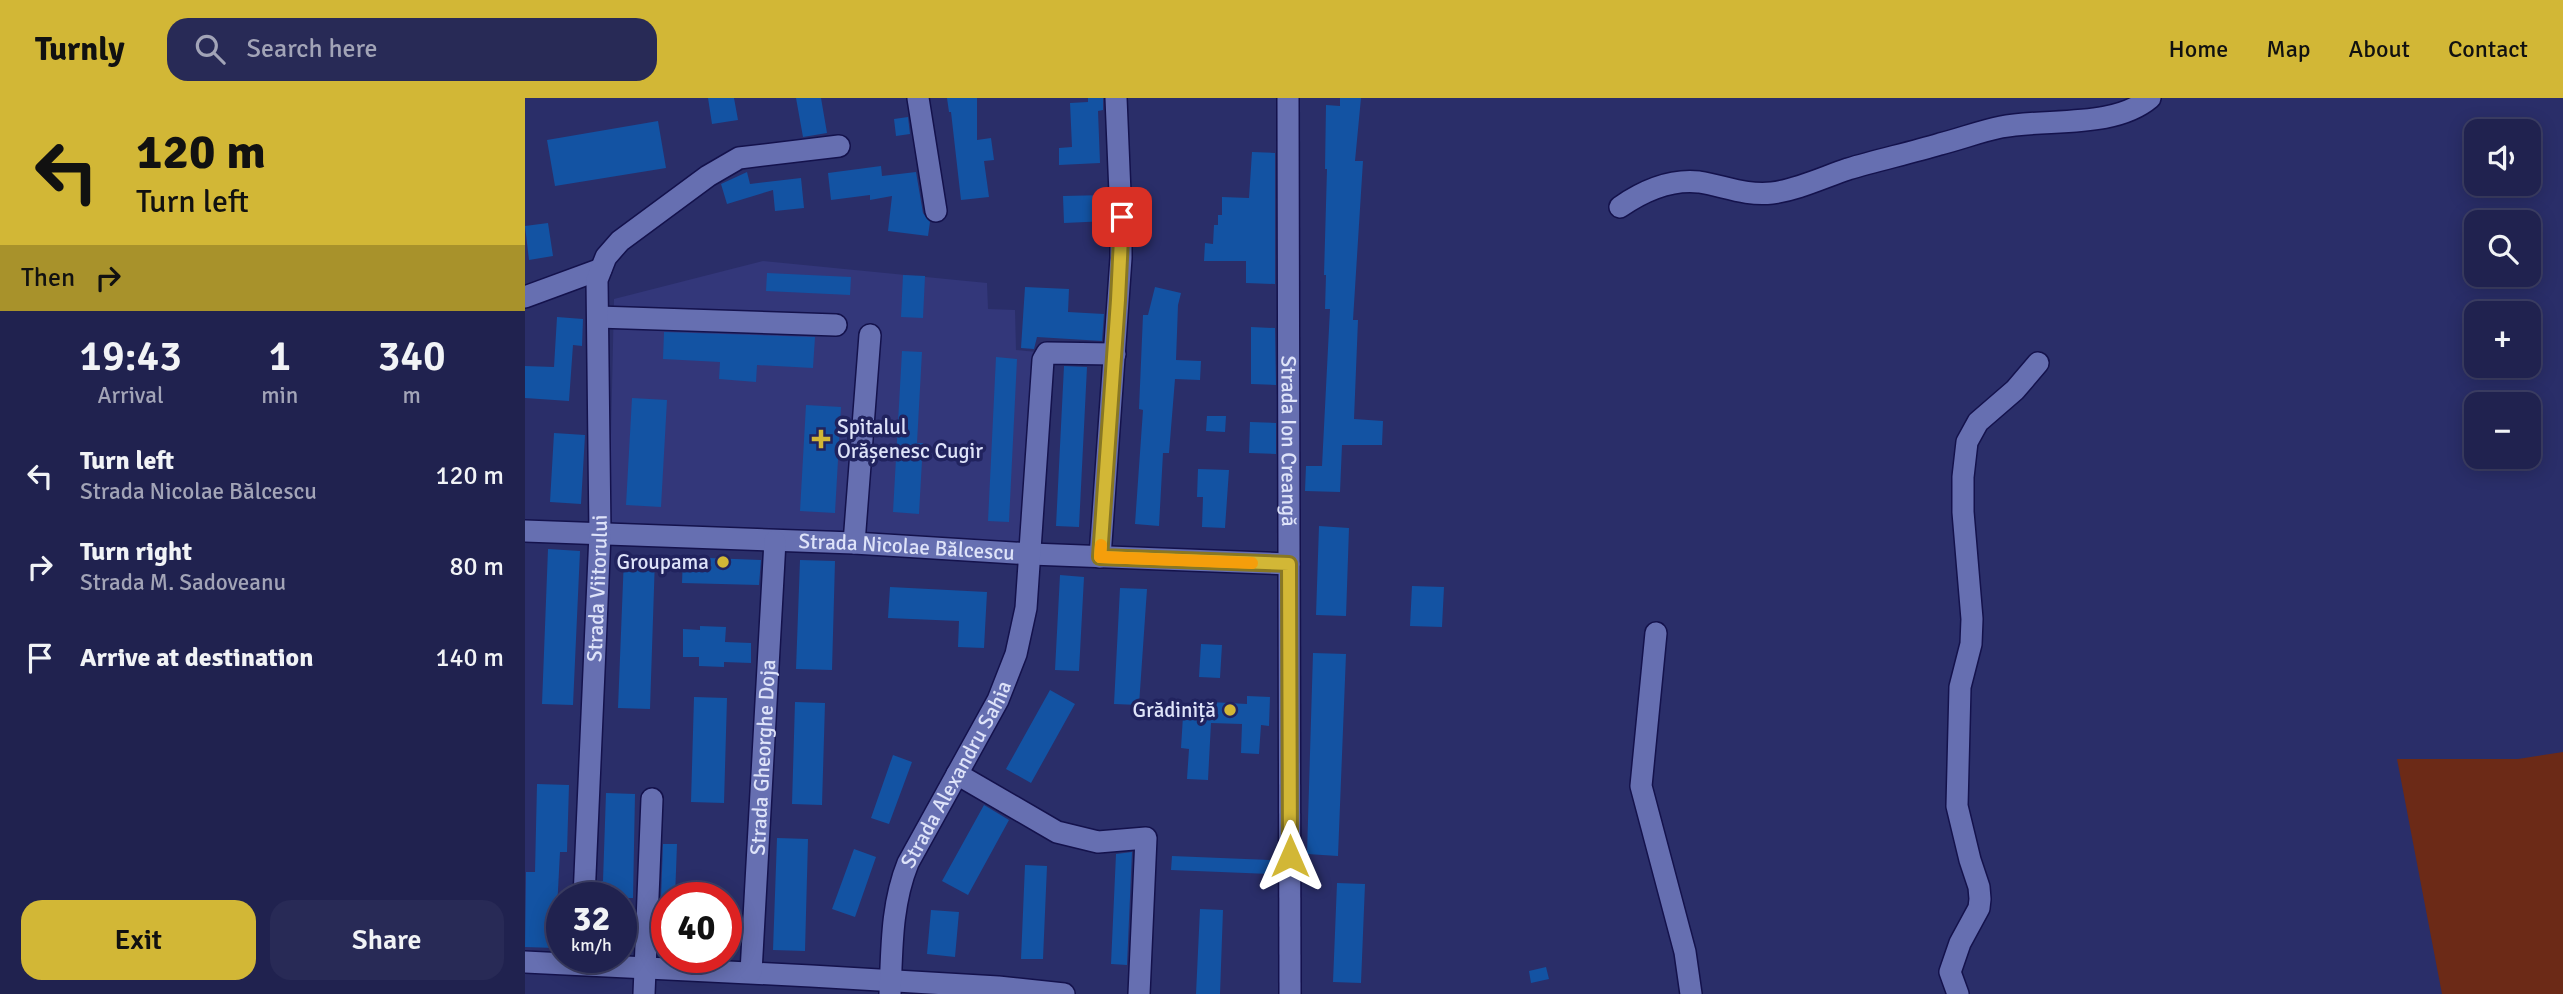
<!DOCTYPE html>
<html lang="en">
<head>
<meta charset="utf-8">
<style>
	:root { --surface:#20224f; --page:#282a56; --text:#f1f3f6; --muted:#a2a4b7; --line:#3d3f66; --accent:#d2b736 }
	body { margin:0; font-family:Signika,sans-serif; background:var(--page); color:var(--text); height:100vh; display:flex; flex-direction:column; font-size:26px; white-space:nowrap }
	* { box-sizing:border-box; margin:0 }
	p { font-size:23px; color:var(--muted) }
	.icon { flex:none; width:38px; height:38px; fill:none; stroke:currentColor; stroke-width:2; stroke-linecap:round; stroke-linejoin:round }
	.map { position:relative; flex:1; overflow:hidden }
	.panel { display:flex; flex-direction:column; background:var(--surface); width:525px }
	.panel>* { flex:none }
	.banner { background:#d2b736; color:#111; overflow:hidden }
	.tools { position:absolute; left:1939px; top:21px; display:grid; gap:14px }
	.tools a { display:grid; place-items:center; width:77px; height:77px; border-radius:14px; background:var(--surface); box-shadow:0 4px 18px #0003,0 0 0 2px var(--line); font-size:35px }
	.speed { position:absolute; left:21px; top:784px; display:flex; gap:14px; font-size:35px; font-weight:700; text-align:center }
	.speed>* { display:grid; place-content:center; width:91px; height:91px; border-radius:50%; background:var(--surface); box-shadow:0 4px 18px #0003,0 0 0 2px var(--line); line-height:1 }
	.speed small { font-size:18px; font-weight:400 }
	.speed .limit { border:10px solid #d22; background:#fff; color:#111 }
	.pin { position:absolute; display:grid; place-items:center; width:60px; height:60px; color:#fff; margin:-30px; border-radius:14px; box-shadow:0 4px 10px #0006 }
	.me { position:absolute; width:77px; margin:-38px; rotate:0deg; stroke-linejoin:round; filter:drop-shadow(0 0 5px #0008) }
	.turn { display:flex; align-items:center; gap:24px; height:147px; padding:0 21px; font-size:32px }
	.turn .icon { width:91px; height:91px; stroke-width:2.5 }
	.turn b { display:block; font-size:49px; line-height:60px }
	.then { display:flex; align-items:center; height:66px; padding:0 21px; background:#0003; gap:14px; font-size:26px }
	.eta { display:flex; justify-content:space-evenly; align-items:center; height:119px; text-align:center }
	.eta b { font-size:42px; font-weight:600; line-height:49px }
	.primary-button { display:flex; gap:14px; margin-top:auto; padding:14px 21px }
	.primary-button a { flex:1; height:80px; border-radius:21px; background:var(--accent); color:#111; font-size:28px; font-weight:600; line-height:80px; text-align:center }
	.primary-button a+a { background:var(--page); color:var(--text) }
	ul { padding:0; list-style:none }
	li { display:flex; align-items:center; gap:21px; height:91px; padding:0 21px }
	li div { flex:1 }
	li b { display:block; font-size:26px }
	li em { font-style:normal }
	header { display:flex; align-items:center; gap:42px; box-sizing:border-box; height:98px; padding:0 35px; background:var(--accent); color:#111 }
	header strong { font-size:33px }
	nav { display:flex; gap:38px; margin-inline-start:auto; font-size:24px }
	.search { width:490px; height:63px; background:var(--page); display:flex; align-items:center; gap:18px; box-sizing:border-box; padding:0 24px; border-radius:21px; color:var(--muted); font-size:26px }
	main { display:flex; flex:1; min-height:0 }
	.map>svg:first-child { display:block }
</style>
</head>
<body>
<header>
<strong>Turnly</strong>
<div class="search"><svg class="icon" aria-label="search" viewBox="0 0 24 24"><circle cx="10" cy="10" r="6"/><path d="M15 15l6 6"/></svg>Search here</div>
<nav><a>Home</a><a>Map</a><a>About</a><a>Contact</a></nav>
</header>
<main>
<section class="panel">
<div class="banner">
<div class="turn"><svg class="icon" aria-label="left" viewBox="0 0 24 24"><path d="M17 20v-9H6M10 6l-5 5 5 5"/></svg><div><b>120 m</b>Turn left</div></div>
<div class="then">Then<svg class="icon" aria-label="right" viewBox="0 0 24 24"><path d="M7 20v-9h11M14 6l5 5-5 5"/></svg></div>
</div>
<div class="eta">
<div><b>19:43</b><p>Arrival</p></div>
<div><b>1</b><p>min</p></div>
<div><b>340</b><p>m</p></div>
</div>
<ul>
<li><svg class="icon" aria-label="left" viewBox="0 0 24 24"><path d="M17 20v-9H6M10 6l-5 5 5 5"/></svg><div><b>Turn left</b><p>Strada Nicolae Bălcescu</p></div><em>120 m</em></li>
<li><svg class="icon" aria-label="right" viewBox="0 0 24 24"><path d="M7 20v-9h11M14 6l5 5-5 5"/></svg><div><b>Turn right</b><p>Strada M. Sadoveanu</p></div><em>80 m</em></li>
<li><svg class="icon" aria-label="arrive" viewBox="0 0 24 24"><path d="M6 21V4h12l-3 4 3 4H6"/></svg><div><b>Arrive at destination</b></div><em>140 m</em></li>
</ul>
<div class="primary-button"><a>Exit</a><a>Share</a></div>
</section>
<div class="map">
<svg width="2038" height="896" viewBox="0 0 2038 896">
	<rect width="100%" height="100%" fill="#2a2e69"/>
	<path fill="#33377a" d="M238,163L462,185L463,211L490,212L491,252L512,254L498,446L84,427L89,201Z"/>
	<path fill="#6c2a17" d="M2038,654V896H1917L1872,661H1993Z"/>
	<path fill="#1353a3" d="M183,0H209L213,22L187,26Z
		M271,0H296L302,35L278,39Z
		M422,0H452V42L466,40L469,62L459,63L464,99L436,102L426,14H424Z
		M563,0H578V12L573,13L575,65L534,67V50L547,49L545,5L563,4Z
		M815,0H836L830,63H838L828,222H833L829,321L858,323L857,347H817L815,394L780,393L781,368H797L805,211H800L801,177H799L802,71H800L801,7L815,8Z
		M383,19L385,36L371,38L369,21Z
		M133,23L141,70L30,88L22,42Z
		M727,54L750,55V186L721,185V163H679L680,145L688,146L689,127H693V117H697V99L724,100Z
		M356,68L357,78L391,74L398,115L405,124L403,138L363,133L367,98L345,102V97L306,102L303,75Z
		M222,74L225,86L276,80L279,110L250,113L248,92L202,106L196,86Z
		M582,97L583,123L539,125L538,98Z
		M23,125L28,158L4,162L0,128Z
		M242,175L326,179L325,197L241,193Z
		M378,177L400,178L398,220L376,219Z
		M500,189L544,191L543,214L579,216L577,243L512,239L509,251L496,250Z
		M630,189L656,195L653,207L651,262L676,263L675,282L650,281L644,355H638L634,428L610,426L618,312L614,311L618,217H623Z
		M32,219L58,221L57,248L48,247L44,303L0,300V268L29,269Z
		M726,229L750,230L751,287L726,286Z
		M139,234L290,239L288,270L232,267L231,284L194,281L195,264L138,261Z
		M377,253L397,254L392,345H398L394,416L368,414Z
		M471,259L492,261L484,424L463,423Z
		M539,268L562,269L554,429L531,428Z
		M107,300L142,302L136,409L101,407Z
		M281,307L316,309L310,415L275,413Z
		M682,318H701L700,334L681,333Z
		M725,324L751,325V356L724,355Z
		M29,335L60,337L56,406L25,404Z
		M673,371L704,372L700,430L677,429L678,399H672Z
		M794,428L824,430L821,518L791,517Z
		M23,451L55,453L48,607L17,606Z
		M99,459L130,460L125,611L93,610Z
		M158,459L236,462L234,487L157,485Z
		M275,462L310,463L307,572L271,571Z
		M535,477L559,479L554,573L530,572Z
		M887,488L919,489L917,529L885,528Z
		M365,489L462,494L459,550L433,549L434,523L363,520Z
		M595,490L622,491L614,607L589,606Z
		M175,528L201,529L200,544L226,545V565L199,564V569L174,568V559H158V531L175,532Z
		M676,546L697,547L695,580L674,579Z
		M788,555L821,556L813,758L782,756Z
		M525,592L550,606L506,685L481,671Z
		M722,598L745,599L744,628L736,627L734,656L716,655L717,626L686,625L683,682L662,681L664,651L656,650L658,618H666L667,603L722,606Z
		M169,599L202,600L199,705L166,704Z
		M270,604L300,605L297,707L267,706Z
		M368,657L387,664L364,726L346,720Z
		M12,686L44,687L42,754H35L30,850L0,849L1,774H10Z
		M81,695L110,696L108,800H75V783H78Z
		M459,707L484,722L443,797L417,783Z
		M252,740L283,741L280,853L248,852Z
		M138,746H152L150,800H136Z
		M329,751L351,759L330,819L307,811Z
		M607,754L602,867L586,866L591,756Z
		M647,758L745,762V776L646,772Z
		M500,767L522,768L518,861H496Z
		M812,785L840,786L836,885L808,884Z
		M675,811L698,812L695,896H671Z
		M406,812L434,814L430,859L402,856Z
		M201,822H216L214,848H201Z
		M1021,869L1024,881L1006,885L1004,873Z"/>
	<g fill="none" stroke-linecap="round" stroke-linejoin="round">
		<g stroke="#14124c" stroke-width="24">
			<g id="minor">
				<path d="M393,0L411,113"/>
				<path id="s1" d="M763,0L765,896"/>
				<path d="M1095,109C1118,93 1146,81 1174,84C1199,88 1221,98 1247,95C1272,92 1299,79 1323,71C1353,62 1385,55 1415,46C1435,41 1456,33 1476,29C1522,20 1588,31 1625,0"/>
				<path d="M0,199L76,171"/>
				<path d="M73,219L311,227"/>
				<path id="s2" d="M0,433L329,445L506,456L764,466"/>
				<path d="M329,445L345,237"/>
				<path d="M575,459L596,160V119L591,0"/>
				<path d="M1131,535L1116,688L1160,854L1166,896"/>
				<path d="M432,676L532,734L573,744L621,740L614,896"/>
				<path id="s3" d="M59,800L75,436L72,182L81,159L95,143L183,78L214,60L314,48"/>
				<path d="M0,864L286,878L473,889L539,896"/>
				<path id="s4" d="M226,874L250,443"/>
				<path d="M119,896L127,701"/>
				<path id="s5" d="M365,896C367,851 366,807 383,765L473,602L491,556L501,510L518,262L522,255L590,256"/>
				<path d="M1433,896L1425,874L1435,845L1454,810L1455,801L1454,789L1445,762L1432,708L1435,589L1446,546L1447,521L1438,414V379L1442,344L1453,324L1490,292L1513,265"/>
			</g>
		</g>
		<use href="#minor" stroke="#666fb1" stroke-width="21"/>
	</g>
	<g fill="none" stroke-linecap="round" stroke-linejoin="round">
		<g stroke="#887723" stroke-width="18">
			<path id="route" d="M597,119L593,202L575,459L764,466L765,758"/>
		</g>
		<use href="#route" stroke="#d2b736" stroke-width="12"/>
		<path stroke="#f59e0b" stroke-width="12" d="M576,447L575,459L727,465"/>
	</g>
	<g fill="#d2b736" stroke="#21235e" stroke-width="2.5">
		<path d="M292.5 330.5h7v7h7v7h-7v7h-7v-7h-7v-7h7z"/>
		<circle cx="198" cy="464" r="7"/>
		<circle cx="705" cy="612" r="7"/>
	</g>
	<g text-anchor="middle" stroke-width="7" stroke-linejoin="round" paint-order="stroke">
		<g font-size="21" fill="#dee3f9" stroke="#21235e" text-anchor="end">
			<text x="312" y="336" text-anchor="start">Spitalul<tspan x="312" dy="24">Orășenesc Cugir</tspan></text>
			<text x="184" y="471">Groupama</text>
			<text x="691" y="619">Grădiniță</text>
		</g>
		<g font-size="21" fill="#dee3f9" stroke="#21235e">
			<text dy="7" stroke="none"><textPath href="#s1" startOffset="343">Strada Ion Creangă</textPath></text>
			<text dy="7" stroke="none"><textPath href="#s2" startOffset="382">Strada Nicolae Bălcescu</textPath></text>
			<text dy="7" stroke="none"><textPath href="#s3" startOffset="310">Strada Viitorului</textPath></text>
			<text dy="7" stroke="none"><textPath href="#s4" startOffset="215">Strada Gheorghe Doja</textPath></text>
			<text dy="7" stroke="none"><textPath href="#s5" startOffset="234">Strada Alexandru Sahia</textPath></text>
		</g>
	</g>
</svg>
<div class="tools">
<a><svg class="icon" aria-label="sound" viewBox="0 0 24 24"><path d="M4 9h4l5-4v14l-5-4H4zM17 9q2 3 0 6"/></svg></a>
<a><svg class="icon" aria-label="search" viewBox="0 0 24 24"><circle cx="10" cy="10" r="6"/><path d="M15 15l6 6"/></svg></a>
<a>+</a>
<a>−</a>
</div>
<div class="speed"><div>32<small>km/h</small></div><div class="limit">40</div></div>
<div class="pin" style="left:597px;top:119px;background:#d93025"><svg class="icon" aria-label="arrive" viewBox="0 0 24 24"><path d="M6 21V4h12l-3 4 3 4H6"/></svg></div>
<svg class="me" style="left:765px;top:758px" viewBox="-20 -20 40 40"><path d="M0-17L14 15 0 8-14 15z" fill="#d2b736" stroke="#fff" stroke-width="4"/></svg>
</div>
</main>
</body>
</html>
